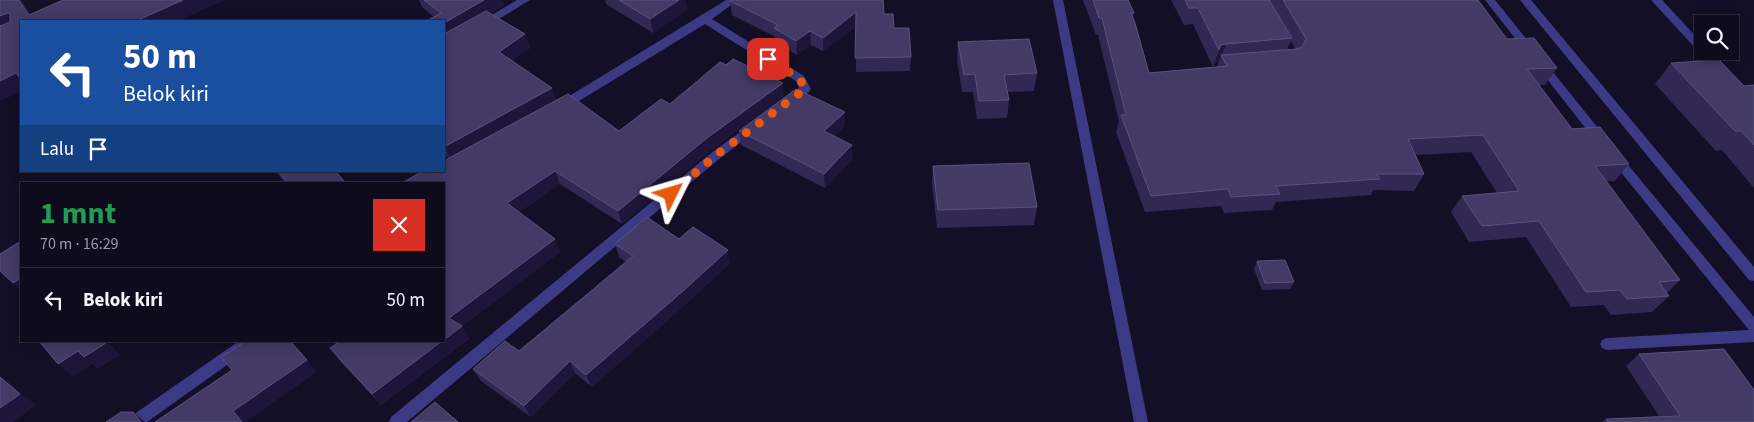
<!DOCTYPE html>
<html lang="id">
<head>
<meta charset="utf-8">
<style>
	:root { --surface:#0e0b1c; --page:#1c1929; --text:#f1f3f6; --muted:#9b9ba3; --line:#2e2b3b }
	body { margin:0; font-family:"Source Sans 3",sans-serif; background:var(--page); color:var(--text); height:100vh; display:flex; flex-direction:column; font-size:19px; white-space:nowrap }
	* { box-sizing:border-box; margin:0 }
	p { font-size:16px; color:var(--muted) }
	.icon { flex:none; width:28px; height:28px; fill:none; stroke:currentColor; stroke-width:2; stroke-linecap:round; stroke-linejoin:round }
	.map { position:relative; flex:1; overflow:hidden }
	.panel { position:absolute; left:20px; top:182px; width:425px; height:160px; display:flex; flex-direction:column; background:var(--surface); border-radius:0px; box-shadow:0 2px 12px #0003,0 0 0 1px var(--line) }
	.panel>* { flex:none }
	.banner { position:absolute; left:20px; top:20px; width:425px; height:152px; border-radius:0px; box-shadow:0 2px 12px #0003,0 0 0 1px var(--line); background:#1a4fa0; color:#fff; overflow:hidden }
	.controls { position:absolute; left:1694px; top:15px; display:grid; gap:10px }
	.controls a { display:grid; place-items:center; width:45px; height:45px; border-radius:0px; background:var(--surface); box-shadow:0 2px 12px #0003,0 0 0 1px var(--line); font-size:25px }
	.pin { position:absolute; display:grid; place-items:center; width:42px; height:42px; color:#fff; margin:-21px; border-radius:10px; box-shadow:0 2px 8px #0006 }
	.me { position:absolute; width:55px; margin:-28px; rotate:50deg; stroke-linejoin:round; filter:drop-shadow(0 0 4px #0008) }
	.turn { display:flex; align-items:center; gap:18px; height:105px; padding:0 20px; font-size:22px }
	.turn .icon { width:65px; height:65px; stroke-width:2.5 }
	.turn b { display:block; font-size:35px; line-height:42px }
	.then { display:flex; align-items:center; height:48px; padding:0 20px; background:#0003; gap:10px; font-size:19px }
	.round { display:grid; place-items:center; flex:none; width:52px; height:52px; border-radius:0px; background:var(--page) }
	.head { display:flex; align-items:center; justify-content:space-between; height:85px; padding:0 20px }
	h1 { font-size:30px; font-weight:700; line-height:38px; color:#1e9e55 }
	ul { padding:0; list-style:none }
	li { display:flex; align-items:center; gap:15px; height:65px; padding:0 20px; border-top:1px solid var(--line) }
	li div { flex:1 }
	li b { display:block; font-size:19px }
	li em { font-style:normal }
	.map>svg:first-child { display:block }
</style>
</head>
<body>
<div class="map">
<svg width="1754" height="422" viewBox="0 0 1754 422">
	<rect width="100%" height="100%" fill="#130f26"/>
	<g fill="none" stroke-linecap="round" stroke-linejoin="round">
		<path fill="#3d3a85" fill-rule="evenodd" d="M517,0H530L486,27H478L477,25L478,23Z
			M726,0H738L712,19L804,76L811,89L809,92L793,104H785L783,101L799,88L796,81L705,24L566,109H558L556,106L558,103Z
			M1053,0H1063L1148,422H1134Z
			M1485,0H1495L1606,138L1608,141L1606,144H1598Z
			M1520,0H1531L1754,267V281L1749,280Z
			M1651,0H1662L1702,43V51H1710L1729,70L1731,73L1729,76H1721Z
			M753,123L759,127L757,130L719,159L407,422H389L391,417L711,153Z
			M1615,153L1619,154L1754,317V342L1607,350L1602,348L1600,344L1602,340L1607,338L1749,330L1611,160L1609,157Z
			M239,341H257L255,345L147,422H128L130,417Z"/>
	</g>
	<path fill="#312854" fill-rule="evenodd" d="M419,0H502L504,5L489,14L525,34L530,48L512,60L557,100L619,131L670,104L784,96L710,151L622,224L560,184L519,212L555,239L560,252L462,326L469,339L381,405L340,361L330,348L444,341L429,172L449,158L444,154V21L434,17L422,7Z
		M605,0H685L687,10L653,33L606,4Z
		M732,0H884V5L883,6L884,14L894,28L911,57L910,71L856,72V26L823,51L811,45L797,55L775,42L774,36L732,15L730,1Z
		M1083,0H1128L1134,13L1132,17L1149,73L1217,67L1219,61L1216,62L1213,67L1193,24L1184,25L1171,0H1478L1507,39L1557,68L1545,85H1539L1572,129L1629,164L1615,181H1606L1680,280L1667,293L1669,296L1652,312L1611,315L1604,305L1571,307L1526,237L1469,242L1451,212L1462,196L1497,193L1471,152L1415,155L1424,174L1414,191L1373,190L1371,195L1276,202L1272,210L1224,213L1221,206L1145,212L1116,132L1119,121L1098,35H1096ZM1291,41L1295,49L1287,50Z
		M958,42L1037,73L1034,91L1008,92L1009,100L1007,118L977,119L973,92H962L957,60Z
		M1671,63L1744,86L1754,85V188L1722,150L1716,151L1655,84Z
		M845,112V125L834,136L853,159L825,188L741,145L739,131Z
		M933,166L1037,207L1034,225L937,228L932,184Z
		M275,171H335L347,184H286Z
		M679,239L730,263L686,304L592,387L575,373L531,417L481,381L473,369L519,351L626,262L619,257L615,244Z
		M1257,261L1294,282L1290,289L1262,290L1254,269Z
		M1639,354L1754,422H1602L1606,419L1659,416L1626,366Z"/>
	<path fill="#1d163a" d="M19,0H22L36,21L29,15Z
		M183,0H225L178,21H136Z
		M484,0H502L504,5L444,40V23Z
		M679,0H685L687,10L653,33L650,19Z
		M856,12L857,26L823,51V38Z
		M8,13L20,27L0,35V16Z
		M810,31L811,45L797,55L796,41Z
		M525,34L530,48L504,65L499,52Z
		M1226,44L1219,61L1216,62L1213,67L1221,45Z
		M16,73L21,77V92L0,101V81Z
		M783,83L784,96L710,151L622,224L618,211L707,138Z
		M552,88L557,101L451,160L444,147Z
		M845,112V125L825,145L824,131Z
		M852,145L853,159L825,188L824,174Z
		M555,171L560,184L513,216L507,203Z
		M555,239L560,252L457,330L449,318Z
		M728,250L730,263L686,304L592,387L586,375Z
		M21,278V290L13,283Z
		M462,326L469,339L381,405L372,394L442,341H444V340Z
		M105,341H108L120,355L98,369L92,364L73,377L58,364L78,351Z
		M307,360L317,372L246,422H242L233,411Z
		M570,361L575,373L531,417L524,406Z
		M0,376L36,405L14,422H0Z
		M133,412L145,422H141Z"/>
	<path fill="#433a66" stroke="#5a527e" d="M0,0H19L29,15L63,0H183L136,21H21V77L20,78L16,73L0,81V26L10,22V14L8,13L0,16Z
		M424,0H484L444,23V21H426L441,13Z
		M619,0H679L650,19Z
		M732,0H883L884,14H893L894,28H909L911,57L855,58L856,12L823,38L810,31L796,41L774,28L778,25L730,1Z
		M1093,0H1128L1134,13H1131L1135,23L1149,73L1227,66L1221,55L1297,49L1302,47L1306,39L1283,0H1478L1507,39L1534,38L1557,68L1527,69L1572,129L1600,127L1629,164L1595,166L1680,280L1659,282L1669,296L1627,299L1620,290L1586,292L1539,221L1482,226L1462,196L1519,191L1483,135L1408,139L1424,174H1377L1380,179L1276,186L1280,194L1231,197L1228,189L1151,196L1121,115H1126L1102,18H1099Z
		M1185,0H1269L1292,38L1226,44L1221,45L1219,50L1198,8H1189Z
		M486,11L525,34L499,52L552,88L444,147V34Z
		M1029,39L1037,73L1004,75L1009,100L979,101L975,74L964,75L958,42Z
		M733,59L783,83L707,138L618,211L555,171L507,203L555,239L449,318L462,326L444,340V184H400L419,173L429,172L431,171H444V162L449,158L568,94L619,131L661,99L670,104L720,62L726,65Z
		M1719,60L1744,86L1754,85V145L1741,131H1735L1671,63Z
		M796,89L845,112L824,131L852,145L824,174L739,131Z
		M1029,163L1037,207L938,210L933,166Z
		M278,171H335L347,184H289Z
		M647,217L679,239L693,227L728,250L683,291L586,375L570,361L524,406L473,369L505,341L519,351L633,256L615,244Z
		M21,241V278L13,283L0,271V254Z
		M1285,260L1294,282L1265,283L1257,261Z
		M39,341H105L106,343L84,357L78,351L58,364Z
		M246,341H290L307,360L233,411L242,422H155L232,370L221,357Z
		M340,341H442L372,394L330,348Z
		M1724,349L1754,390V422H1608L1606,419L1680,416L1639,354Z
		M0,377L20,394L0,408Z
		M435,402L458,422H411Z
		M121,412H133L141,422H106Z"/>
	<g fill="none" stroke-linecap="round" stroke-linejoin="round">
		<path stroke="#ea580c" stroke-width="9" stroke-dasharray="0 16.2" d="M671,194L715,156L805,89L800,79L768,59"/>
	</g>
</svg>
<div class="controls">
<a><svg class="icon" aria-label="search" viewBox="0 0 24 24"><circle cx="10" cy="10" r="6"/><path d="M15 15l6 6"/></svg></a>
</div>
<div class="pin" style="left:768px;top:59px;background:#d93025"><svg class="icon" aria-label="arrive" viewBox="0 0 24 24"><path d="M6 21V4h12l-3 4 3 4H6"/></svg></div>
<svg class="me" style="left:671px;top:194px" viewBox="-20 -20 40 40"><path d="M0-17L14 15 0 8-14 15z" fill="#ea580c" stroke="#fff" stroke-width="4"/></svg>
<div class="banner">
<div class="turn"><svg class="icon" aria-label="left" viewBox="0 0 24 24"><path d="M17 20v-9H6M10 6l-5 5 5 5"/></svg><div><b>50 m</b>Belok kiri</div></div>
<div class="then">Lalu<svg class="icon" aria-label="arrive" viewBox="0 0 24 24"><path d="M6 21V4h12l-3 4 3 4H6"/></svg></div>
</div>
<section class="panel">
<div class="head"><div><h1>1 mnt</h1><p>70 m · 16:29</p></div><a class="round" style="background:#d93025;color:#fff"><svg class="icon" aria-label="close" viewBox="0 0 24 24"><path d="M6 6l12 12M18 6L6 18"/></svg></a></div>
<ul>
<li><svg class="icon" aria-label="left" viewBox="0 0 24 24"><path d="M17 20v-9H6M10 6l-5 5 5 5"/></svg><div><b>Belok kiri</b></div><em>50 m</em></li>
</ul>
</section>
</div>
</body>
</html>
